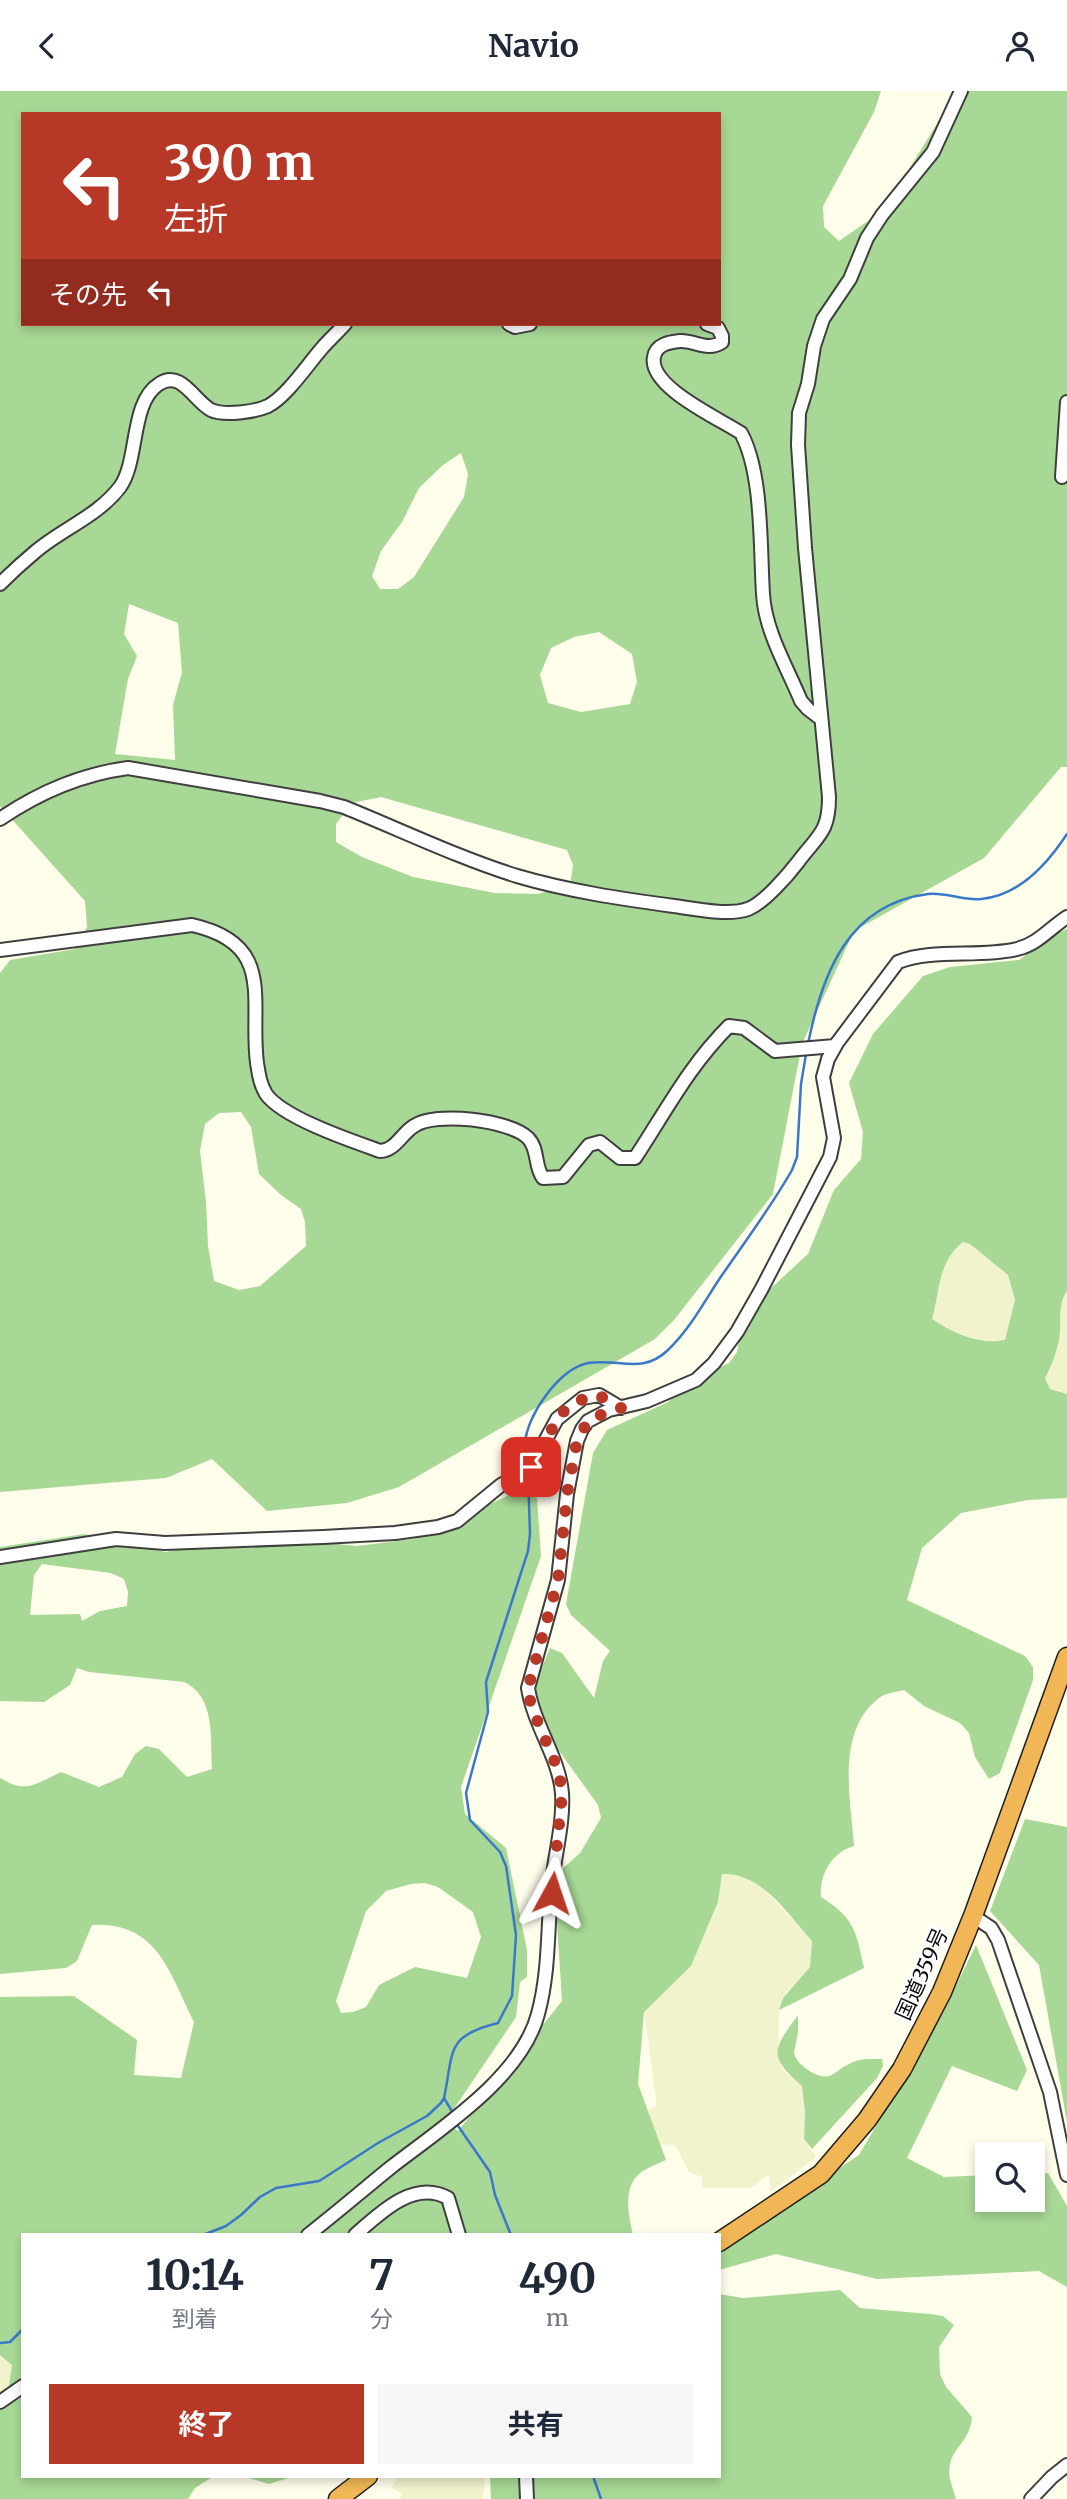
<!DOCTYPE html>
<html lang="ja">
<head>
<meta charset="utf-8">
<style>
	:root { --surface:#fff; --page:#f6f6f7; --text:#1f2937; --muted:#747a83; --accent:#b83827 }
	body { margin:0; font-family:Merriweather,"Noto Sans JP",serif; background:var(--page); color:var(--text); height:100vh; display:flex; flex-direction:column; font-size:26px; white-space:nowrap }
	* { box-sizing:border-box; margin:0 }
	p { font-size:23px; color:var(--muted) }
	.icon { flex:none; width:38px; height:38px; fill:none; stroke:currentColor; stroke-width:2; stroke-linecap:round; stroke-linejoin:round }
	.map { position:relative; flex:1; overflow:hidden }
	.drawer { position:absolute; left:21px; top:2142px; width:700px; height:245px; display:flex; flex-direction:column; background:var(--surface); border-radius:0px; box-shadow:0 4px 10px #0003 }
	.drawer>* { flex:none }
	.hud { position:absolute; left:21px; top:21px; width:700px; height:214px; border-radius:0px; box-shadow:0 4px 10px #0003; background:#b83827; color:#fff; overflow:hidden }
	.fabs { position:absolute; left:975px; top:2051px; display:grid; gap:14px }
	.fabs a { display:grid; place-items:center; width:70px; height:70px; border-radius:0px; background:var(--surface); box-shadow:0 4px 10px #0003; font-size:35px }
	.pin { position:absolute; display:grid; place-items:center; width:60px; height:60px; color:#fff; margin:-30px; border-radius:14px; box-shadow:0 4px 10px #0006 }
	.me { position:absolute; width:77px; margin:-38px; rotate:5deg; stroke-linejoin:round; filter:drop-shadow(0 0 5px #0008) }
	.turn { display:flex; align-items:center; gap:24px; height:147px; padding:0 28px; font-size:32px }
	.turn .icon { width:91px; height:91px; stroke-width:2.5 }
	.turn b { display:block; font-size:49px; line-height:60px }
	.then { display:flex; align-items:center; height:66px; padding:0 28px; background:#0003; gap:14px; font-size:26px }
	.eta { display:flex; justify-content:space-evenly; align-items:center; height:119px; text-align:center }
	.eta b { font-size:42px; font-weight:700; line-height:49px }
	.primary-button { display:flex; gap:14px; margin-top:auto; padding:14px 28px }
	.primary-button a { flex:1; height:80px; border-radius:0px; background:var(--accent); color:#fff; font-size:28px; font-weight:700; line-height:80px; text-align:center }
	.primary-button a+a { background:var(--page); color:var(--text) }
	header { display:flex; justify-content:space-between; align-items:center; height:91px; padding:0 28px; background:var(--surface); font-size:32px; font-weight:700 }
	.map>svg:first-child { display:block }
</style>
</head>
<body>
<header><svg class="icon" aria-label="back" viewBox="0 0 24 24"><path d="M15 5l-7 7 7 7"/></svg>Navio<svg class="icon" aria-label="person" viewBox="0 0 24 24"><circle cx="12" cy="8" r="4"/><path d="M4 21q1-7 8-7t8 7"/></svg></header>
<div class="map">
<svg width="1067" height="2408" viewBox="0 0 1067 2408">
	<rect width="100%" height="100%" fill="#fffeeb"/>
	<path fill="#f0f3cc" d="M964,1151L970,1153L1008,1184L1015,1209L1005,1249L988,1250L955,1244L931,1228L945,1170L953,1159Z
		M1067,1200V1303L1050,1298L1045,1287L1052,1274L1059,1248L1061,1215Z
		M722,1782H735L760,1793L812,1850L810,1876L782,1907L779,1920L778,1965L782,1978L802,1995L805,2021L804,2048L816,2066L771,2101L769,2083L751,2097H702V2086L689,2081L675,2054L623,2050V2032L657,2015L644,1920L691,1875L718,1811Z
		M0,2264L12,2273L8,2300L0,2310Z
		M399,2385H483L485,2393L482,2408H400L402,2402L391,2397Z"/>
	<path fill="#a8d896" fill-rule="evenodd" d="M0,0H881L874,21L823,115L824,136L839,150L884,119L957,0H1067V676H1061L984,767L854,840L802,953L773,1103L674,1229L655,1248L399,1396L347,1412L267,1420L212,1368L166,1387L0,1401V882L10,869L75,858L87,836L85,810L0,715ZM23,23H719V233H23ZM461,362L468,383L464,406L414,486L398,498H380L372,485L381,460L402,431L419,397L443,374ZM129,513L178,532L182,581L173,614L175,669L115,663L128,588L137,565L124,543ZM599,541L632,563L637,591L630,613L581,621L548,612L540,584L551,557L574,546ZM381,706L567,759L573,774L570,795L537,803L495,802L413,786L362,766L336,751V733L352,712ZM241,1021L251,1036L259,1083L281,1104L301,1118L305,1131L306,1155L260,1195L239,1199L214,1190L208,1155L206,1111L200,1060L205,1033L219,1022Z
		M1067,838V1200C1057,1214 1062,1233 1059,1249C1056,1262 1052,1275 1045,1287L1050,1298L1067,1303V1407L1028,1409L961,1422L922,1457L907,1509L1025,1565L1033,1576V1589L1000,1682L989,1688L975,1666L969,1642L960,1632L924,1615L904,1599C896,1601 885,1602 879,1607C835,1641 851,1708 854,1755C832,1761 819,1784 821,1806C854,1827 856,1839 864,1877L779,1919L783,1907L810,1876L812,1850C787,1823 762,1781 722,1783L718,1811L691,1875L644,1921L638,1993L666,2069C657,2073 643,2078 637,2085C623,2099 629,2127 633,2144H23V2385H214L195,2397L188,2408H0V2310L8,2300L12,2274L0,2264V1906L74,1905L137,1949L134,1984L181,1987L194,1931C169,1881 158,1831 92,1834L77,1870L66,1877L0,1883V1687C26,1703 35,1693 61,1681L99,1696L122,1686L135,1663L146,1655L159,1658L187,1686L212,1678C210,1647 216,1606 184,1591L89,1581L77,1577L70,1594L44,1611L0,1610V1456L84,1443L166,1461L247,1444L357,1455L413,1448L536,1392L541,1465L461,1696L465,1723L506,1757L527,1859V1886L520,1891L516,1926L445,2031L458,2040L562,1910L557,1832L559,1781L580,1762L601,1727L598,1714L539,1632L529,1608L550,1557L562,1562L594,1607L603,1570L610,1560L571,1524L566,1513L593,1362L607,1339L668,1311L691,1290L729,1272L737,1261L744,1222L808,1163L834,1099L861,1068L863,1041L849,992L873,943L923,885L950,876L1019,869L1054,843ZM963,1151L970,1153L1008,1184L1015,1209L1005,1249C978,1254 953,1242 932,1228C940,1200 938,1170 963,1151ZM42,1473L111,1482L124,1488L128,1501L127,1515L100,1520L82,1530L80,1523L30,1524L34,1484ZM425,1792L438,1796L473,1821L481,1846L467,1887L415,1876L379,1894L366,1916L353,1921L341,1922L336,1910L366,1820L386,1800L411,1793Z
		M1025,1728L1067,1736V2031L1039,1874L990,1820Z
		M976,1854L1027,1979L1017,2000L952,1975L907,2067L944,2086L987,2084V2109H1032L1033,2083L1048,2082L1067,2115V2196L1039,2180L877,2188L776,2163L719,2179V2157L859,2064L947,1913Z
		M798,1924V1941L794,1962C796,1970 801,1974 808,1979C832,1994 832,1980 853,1971C861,1967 873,1968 882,1968L883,1975L877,1987L812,2058L804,2048L805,2021L802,1995C767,1964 773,1959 798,1924Z
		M840,2199L860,2217L930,2223L943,2225L954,2234L939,2256L940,2283L946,2296L972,2326C970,2350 954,2355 950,2373C947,2385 953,2397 956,2408H491L490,2385H719V2203L743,2207Z
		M242,2385H295L269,2393Z"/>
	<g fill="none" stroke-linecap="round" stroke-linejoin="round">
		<path stroke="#3a78ca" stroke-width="2.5" d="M808,953C822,883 848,813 928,803C946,801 964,810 981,808C1019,805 1048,772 1067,743
			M527,1373C526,1366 524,1358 525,1352C527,1324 559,1278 588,1272C619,1267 642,1284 668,1259C689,1239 703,1213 718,1190C743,1153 770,1118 792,1079L797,1066L801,993L806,963
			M444,2007L453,2022
			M456,2032L490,2081L495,2104L511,2144
			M203,2144L226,2135L241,2124L260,2106L276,2097L319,2090L327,2085L378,2052L427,2025L441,2012L444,2007C454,1960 445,1945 498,1932L512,1905L516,1844L506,1775L500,1761L470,1729L466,1702L488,1621L486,1591L528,1460L530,1443L528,1383
			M0,2252L10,2251L23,2238
			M593,2385L601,2408"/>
		<g stroke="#3f3f3f" stroke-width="16">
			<path id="minor" d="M509,233L515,236L530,233
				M707,233L718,237L722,245V251C708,261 694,249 680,250C670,251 656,253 654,266C648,296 720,328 741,342C763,382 760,457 763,503C765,540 787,576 801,610L808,618L821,628
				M1062,386L1067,311
				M0,493C11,482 23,471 35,461C62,438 98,425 120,396C139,370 130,311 159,293C181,278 194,310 211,319C224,325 255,321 268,315C287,305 308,273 323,256C330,248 338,241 345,233
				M0,728C38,702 83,683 128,677L320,710L344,716C401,739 459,767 517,785C568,800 622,808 674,815C695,818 729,825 748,818C764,812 788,784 798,771C818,744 829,742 829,706L805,457L798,354L799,322L808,293L814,255L823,228L850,188L867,147L882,124L933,61L961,0
				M0,859L192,834C277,853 249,910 257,972C259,984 260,993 266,1003C283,1027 352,1050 380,1060C395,1060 402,1042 414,1035C435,1020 510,1029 528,1047C539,1058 534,1075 543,1087L563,1086L589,1054L600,1051L620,1067H635C666,1020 689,975 729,935L744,937L775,960L835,955
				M0,1466L116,1448L165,1452L323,1446L395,1442L438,1436L457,1430L501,1394L531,1376L557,1328L583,1307L599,1304L621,1317
				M973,1825L991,1837L998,1849L1050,2001L1067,2084
				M308,2144C336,2122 363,2099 390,2077C440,2038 521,1987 538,1923C550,1879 547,1835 552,1791C555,1763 564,1731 562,1702C559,1666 534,1635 528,1597L558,1489L567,1403L577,1350L582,1338L588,1330L609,1319L647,1310L696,1289L714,1272L737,1241L761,1199L830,1066L834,1047L823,986L828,968L837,952L898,871C933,857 979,867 1017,858C1038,853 1050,837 1067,826
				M355,2144C380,2122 414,2088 448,2107L459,2144
				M0,2311L23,2295
				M526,2385L527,2408
				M1031,2408L1052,2386L1067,2374"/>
		</g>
		<g stroke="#1d1d1d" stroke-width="21">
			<path id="highway" d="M719,2151L821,2083L867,2029L902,1978L942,1901L973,1825L1067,1566
				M338,2408L368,2385"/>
		</g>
		<use href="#minor" stroke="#fff" stroke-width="12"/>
		<use href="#highway" stroke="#f1b756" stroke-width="18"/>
	</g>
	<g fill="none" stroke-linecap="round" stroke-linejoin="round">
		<path stroke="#b83827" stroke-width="12" stroke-dasharray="0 21.6" d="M531,1376C556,1345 548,1314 598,1304L621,1317L609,1320L588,1330L577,1350L567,1404L558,1489L528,1597L531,1615L559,1681L562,1704L552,1802"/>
	</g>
	<g text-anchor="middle" stroke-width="7" stroke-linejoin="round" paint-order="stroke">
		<g font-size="21" fill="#0c0c0c" stroke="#fff">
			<text transform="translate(922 1883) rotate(-66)" y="7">国道359号</text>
		</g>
	</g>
</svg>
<div class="fabs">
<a><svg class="icon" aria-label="search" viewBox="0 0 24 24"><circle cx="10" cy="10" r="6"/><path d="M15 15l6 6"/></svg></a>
</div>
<div class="pin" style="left:531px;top:1376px;background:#d93025"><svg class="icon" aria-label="arrive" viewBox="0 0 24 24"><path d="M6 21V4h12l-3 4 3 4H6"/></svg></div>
<svg class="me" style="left:552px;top:1802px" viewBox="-20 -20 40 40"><path d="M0-17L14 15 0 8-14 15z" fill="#b83827" stroke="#fff" stroke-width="4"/></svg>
<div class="hud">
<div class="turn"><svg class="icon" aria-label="left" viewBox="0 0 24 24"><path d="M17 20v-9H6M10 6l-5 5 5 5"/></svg><div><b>390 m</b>左折</div></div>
<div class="then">その先<svg class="icon" aria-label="left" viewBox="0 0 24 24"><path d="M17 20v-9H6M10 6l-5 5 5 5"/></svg></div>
</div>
<section class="drawer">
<div class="eta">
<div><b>10:14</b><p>到着</p></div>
<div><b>7</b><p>分</p></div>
<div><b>490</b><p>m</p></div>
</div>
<div class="primary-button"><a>終了</a><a>共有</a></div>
</section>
</div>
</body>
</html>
